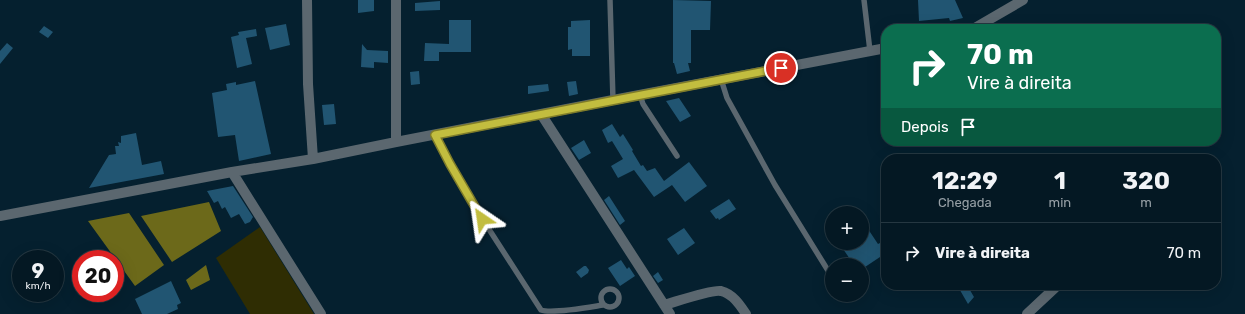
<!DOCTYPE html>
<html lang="pt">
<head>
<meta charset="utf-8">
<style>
	:root { --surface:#041823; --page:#0d212b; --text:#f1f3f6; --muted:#97a0a6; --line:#253741 }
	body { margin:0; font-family:Rubik,sans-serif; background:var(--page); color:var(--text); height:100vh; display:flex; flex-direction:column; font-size:15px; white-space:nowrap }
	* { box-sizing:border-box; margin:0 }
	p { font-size:13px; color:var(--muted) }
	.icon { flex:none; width:22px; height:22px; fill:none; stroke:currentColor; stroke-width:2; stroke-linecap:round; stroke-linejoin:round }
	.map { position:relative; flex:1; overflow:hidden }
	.drawer { position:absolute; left:881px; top:154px; width:340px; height:136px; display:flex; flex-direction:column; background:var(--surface); border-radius:16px; box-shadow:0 4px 16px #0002,0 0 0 1px var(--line) }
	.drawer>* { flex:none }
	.hud { position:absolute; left:881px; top:24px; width:340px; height:122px; border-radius:16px; box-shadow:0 4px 16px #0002,0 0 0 1px var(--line); background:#0b6e4f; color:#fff; overflow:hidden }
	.fabs { position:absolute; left:825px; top:206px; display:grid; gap:8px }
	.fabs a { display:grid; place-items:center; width:44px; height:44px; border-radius:50%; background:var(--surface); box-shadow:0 4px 16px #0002,0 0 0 1px var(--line); font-size:20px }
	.speed { position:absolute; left:12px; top:250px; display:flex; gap:8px; font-size:20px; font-weight:700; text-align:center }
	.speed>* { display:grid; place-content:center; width:52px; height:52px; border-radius:50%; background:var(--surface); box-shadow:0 4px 16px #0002,0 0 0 1px var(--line); line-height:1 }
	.speed small { font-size:10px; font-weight:400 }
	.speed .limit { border:6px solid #d22; background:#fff; color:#111 }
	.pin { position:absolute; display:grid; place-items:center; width:34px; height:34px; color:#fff; margin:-17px; border:2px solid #fff; border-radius:50%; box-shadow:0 1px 4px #0007 }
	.me { position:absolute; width:44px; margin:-22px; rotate:328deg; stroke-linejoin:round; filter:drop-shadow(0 0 3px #0008) }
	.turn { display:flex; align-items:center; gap:14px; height:84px; padding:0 20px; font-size:18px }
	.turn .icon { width:52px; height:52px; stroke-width:2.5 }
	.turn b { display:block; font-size:28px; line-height:34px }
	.then { display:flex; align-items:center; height:38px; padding:0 20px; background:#0003; gap:8px; font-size:15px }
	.eta { display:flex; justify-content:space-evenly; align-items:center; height:68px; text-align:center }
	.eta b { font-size:24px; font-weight:700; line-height:28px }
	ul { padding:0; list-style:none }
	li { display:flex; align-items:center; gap:12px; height:60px; padding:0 20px; border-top:1px solid var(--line) }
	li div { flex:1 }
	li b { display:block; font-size:15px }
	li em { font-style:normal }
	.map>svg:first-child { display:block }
</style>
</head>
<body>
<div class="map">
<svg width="1245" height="314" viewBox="0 0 1245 314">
	<rect width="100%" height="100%" fill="#05202f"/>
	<path fill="#2f2d03" d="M260,227L314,314H250L216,258Z"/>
	<path fill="#6c691a" d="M209,202L221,231L172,262L141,216Z
		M129,213L164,265L135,286L88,221Z
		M206,265L210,280L191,290L186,280Z"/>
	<path fill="#215572" d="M358,0H374V11L358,13Z
		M673,0L711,1L710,30H691V63H688L690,71L677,74L674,63H673Z
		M918,0H955L963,18L950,21L949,18L919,21Z
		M440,1V10L415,11V3Z
		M449,20H471V52H439V61H424L425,43L449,44Z
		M590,20V56H572V49L568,50V27H571V21Z
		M286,24L290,45L270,50L265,28Z
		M44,26L53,32L48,38L39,32Z
		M256,29L257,36L246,38L252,64L237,68L231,37L239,35L238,32Z
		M7,43L13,48L0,64V51Z
		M362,44L367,50L388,51V63L374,62V68L361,67Z
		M419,71L420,84L411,85L410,72Z
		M255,81L271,154L239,161L235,135L218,137L212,93L227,90L226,84L236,82V85Z
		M576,81L578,94L569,96L567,82Z
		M548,84L549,91L528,94V86Z
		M679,98L691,116L680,122L666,101Z
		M334,104L336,124L324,125L322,105Z
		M612,124L620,137L623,134L633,150L632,151L641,166L643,165L647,171L655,168L664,181L689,162L707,186L685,202L672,185L654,197L634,170L618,178L611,166L623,159L612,141L608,143L602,130Z
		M136,133L142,165L161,161L164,174L89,188L109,155L116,154L115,146H119L118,142L121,143V136Z
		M584,140L591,153L579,160L571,148Z
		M233,186L253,217L250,222L245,224L239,214L231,218L225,207L222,209L218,201L214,203L207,191Z
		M609,196L625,221L620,225L604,200Z
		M729,199L736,209L719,220L718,218L716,219L710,211Z
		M862,220L878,244L882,242L886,248V253L862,269V265H854L839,243H862Z
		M684,228L695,243L678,255L667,239Z
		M621,260L627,269L629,267L635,276L620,286L608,268Z
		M584,266H586L589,270L588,273L581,278L576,272Z
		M658,272L663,280L658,283L653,276Z
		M171,281L181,303L177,305L178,309L167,314H142L135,299Z
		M957,285H967L974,297L968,304Z"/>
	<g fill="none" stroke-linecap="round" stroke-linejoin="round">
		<path stroke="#5b676f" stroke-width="5.5" d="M610,0L613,100
			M864,0L870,51
			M721,79L727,98L775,185L832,277
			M640,95L643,104L677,156
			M435,135L450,164L474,206L541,310C552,314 590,307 603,305
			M601 298a9 9 0 1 1 18 0a9 9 0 1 1-18 0Z"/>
		<path stroke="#5b676f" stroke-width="10" d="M307,0L308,84L313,159
			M396,0V142
			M973,29L1023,0
			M541,114L670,314
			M232,172L321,314
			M0,216L232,172L313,159L396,142L613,100L886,48
			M664,305C675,302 712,289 721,291C733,294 740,305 746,314
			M1027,314L1058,285"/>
	</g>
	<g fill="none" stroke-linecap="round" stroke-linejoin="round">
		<g stroke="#7e7b29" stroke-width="10">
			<path id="route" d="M482,219L450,164L435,135L781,68"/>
		</g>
		<use href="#route" stroke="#c2bd3f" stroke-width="7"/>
	</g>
</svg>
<div class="fabs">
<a>+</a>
<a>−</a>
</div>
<div class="speed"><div>9<small>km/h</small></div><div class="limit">20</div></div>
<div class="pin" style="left:781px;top:68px;background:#d93025"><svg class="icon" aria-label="arrive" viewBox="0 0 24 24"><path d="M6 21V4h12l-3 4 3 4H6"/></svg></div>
<svg class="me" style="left:482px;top:219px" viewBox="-20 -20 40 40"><path d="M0-17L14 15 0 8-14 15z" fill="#c2bd3f" stroke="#fff" stroke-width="4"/></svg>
<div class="hud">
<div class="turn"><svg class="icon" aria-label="right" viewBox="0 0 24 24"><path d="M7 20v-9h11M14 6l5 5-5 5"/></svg><div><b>70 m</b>Vire à direita</div></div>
<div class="then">Depois<svg class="icon" aria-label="arrive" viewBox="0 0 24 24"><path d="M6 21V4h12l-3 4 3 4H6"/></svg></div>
</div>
<section class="drawer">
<div class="eta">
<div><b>12:29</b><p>Chegada</p></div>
<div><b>1</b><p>min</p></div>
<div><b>320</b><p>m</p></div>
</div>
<ul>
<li><svg class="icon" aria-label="right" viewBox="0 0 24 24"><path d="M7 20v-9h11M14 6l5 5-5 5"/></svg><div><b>Vire à direita</b></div><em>70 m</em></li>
</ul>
</section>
</div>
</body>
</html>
